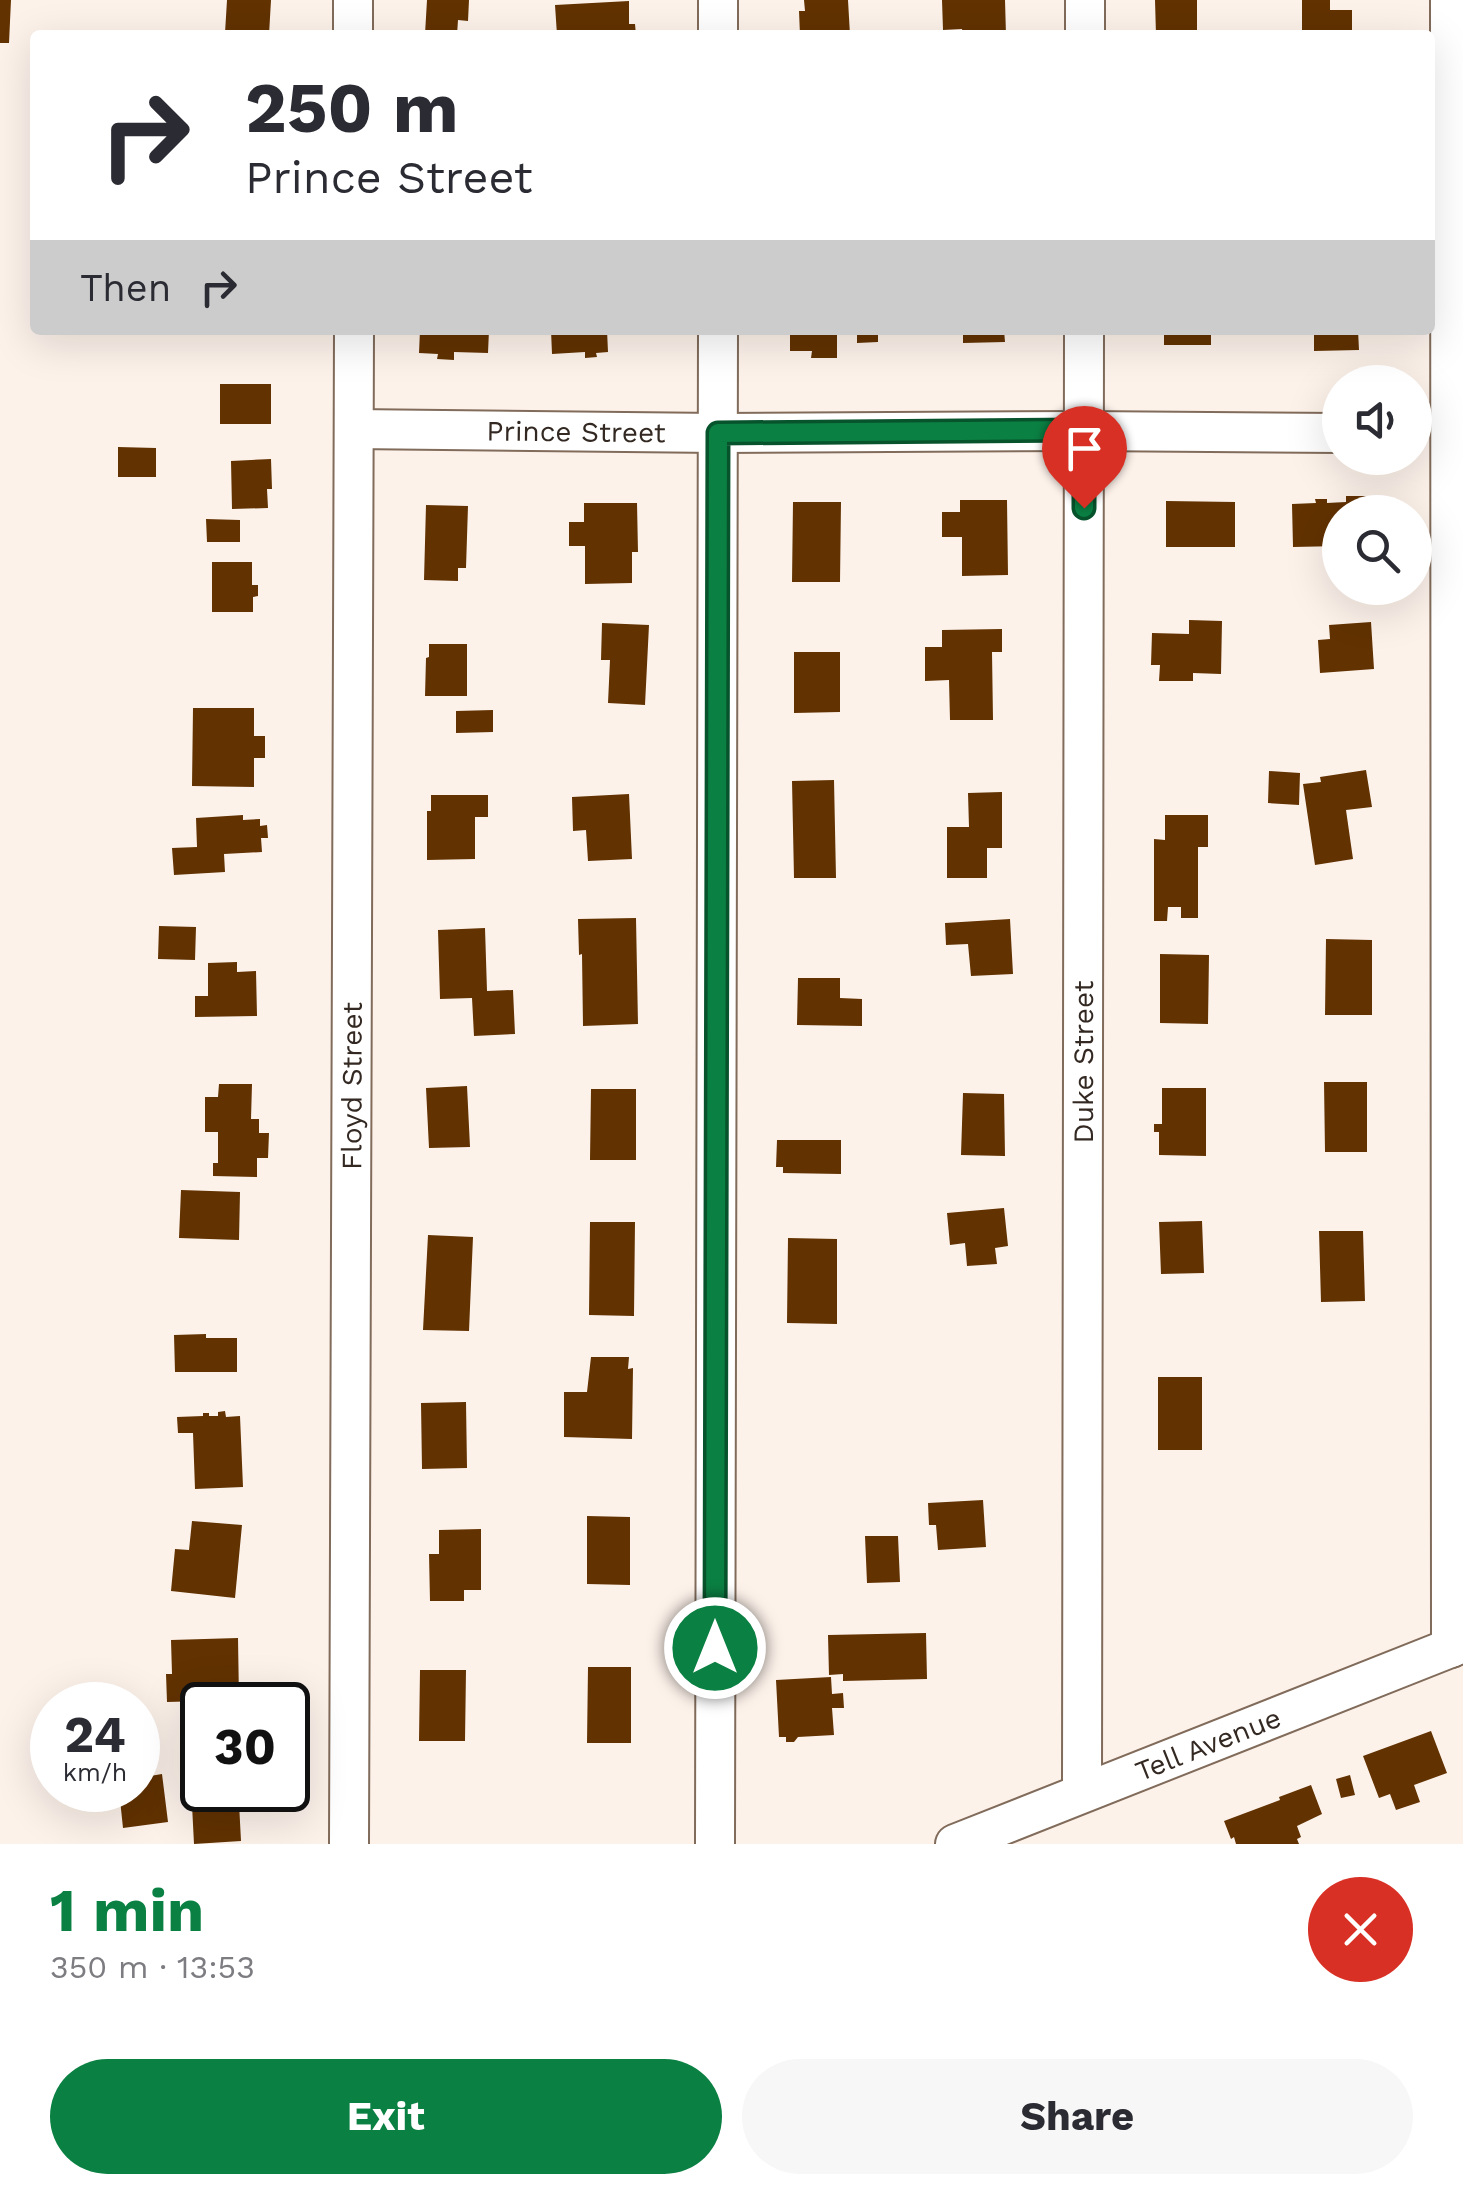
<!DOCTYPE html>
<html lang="en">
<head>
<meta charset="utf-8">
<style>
	:root { --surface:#fff; --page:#f7f7f7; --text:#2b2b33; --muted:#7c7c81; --accent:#0b8043 }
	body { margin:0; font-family:"Work Sans",sans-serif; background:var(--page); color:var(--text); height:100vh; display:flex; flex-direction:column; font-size:38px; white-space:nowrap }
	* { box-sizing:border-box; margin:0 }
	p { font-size:32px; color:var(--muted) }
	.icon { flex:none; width:55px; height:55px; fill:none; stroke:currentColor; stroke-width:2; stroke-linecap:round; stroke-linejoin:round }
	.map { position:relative; height:1844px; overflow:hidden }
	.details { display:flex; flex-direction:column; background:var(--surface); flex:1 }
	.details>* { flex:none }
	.hud { position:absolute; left:30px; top:30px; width:1405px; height:305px; border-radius:10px; box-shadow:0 10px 40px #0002; background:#fff; color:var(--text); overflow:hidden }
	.controls { position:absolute; left:1322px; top:365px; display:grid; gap:20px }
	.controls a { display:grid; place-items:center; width:110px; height:110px; border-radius:50%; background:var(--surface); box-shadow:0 10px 40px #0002; font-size:50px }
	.speed { position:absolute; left:30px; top:1682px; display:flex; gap:20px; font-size:50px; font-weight:700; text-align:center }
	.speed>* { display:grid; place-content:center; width:130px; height:130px; border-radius:50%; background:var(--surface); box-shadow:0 10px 40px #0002; line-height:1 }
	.speed small { font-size:25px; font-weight:400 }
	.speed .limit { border:5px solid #111; border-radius:15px; background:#fff; color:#111 }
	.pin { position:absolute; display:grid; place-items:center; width:85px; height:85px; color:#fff; margin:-102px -42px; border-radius:50% 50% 50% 0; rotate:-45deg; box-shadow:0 0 10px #0007 }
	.pin .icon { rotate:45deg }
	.me { position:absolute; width:110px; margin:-55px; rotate:0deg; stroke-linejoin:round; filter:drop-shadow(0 0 8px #0008) }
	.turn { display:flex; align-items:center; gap:35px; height:210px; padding:0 50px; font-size:45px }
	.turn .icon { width:130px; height:130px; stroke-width:2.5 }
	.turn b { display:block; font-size:70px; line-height:85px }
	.then { display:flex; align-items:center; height:95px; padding:0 50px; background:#0003; gap:20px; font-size:38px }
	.round { display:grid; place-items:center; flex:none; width:105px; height:105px; border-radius:52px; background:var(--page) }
	.head { display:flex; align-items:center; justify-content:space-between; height:170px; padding:0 50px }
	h1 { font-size:60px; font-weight:700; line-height:75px; color:var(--accent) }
	.button { display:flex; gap:20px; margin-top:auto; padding:20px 50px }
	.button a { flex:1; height:115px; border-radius:60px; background:var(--accent); color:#fff; font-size:40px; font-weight:700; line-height:115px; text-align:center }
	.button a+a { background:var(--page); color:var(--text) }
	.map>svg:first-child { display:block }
</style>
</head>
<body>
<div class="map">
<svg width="1463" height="1844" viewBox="0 0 1463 1844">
	<rect width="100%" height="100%" fill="#fdf2ea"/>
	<path fill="#623200" d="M0,0H11L9,43H0Z
		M227,0H271L269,35L225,33Z
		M427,0H469L468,21L458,20L457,35L425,34Z
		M804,0H848L850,35H800L799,11H805Z
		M942,0H1005L1006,35H963L962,29L943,30Z
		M1155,0H1197V35H1156Z
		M1302,0H1330V10H1352V35H1302Z
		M629,1V24H635L636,35H557L555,5Z
		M420,330H489L488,353L454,352V360L437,359L438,354L419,353Z
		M551,330H607L608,352L596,353L597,357L585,358V352L552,354Z
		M790,330H837V358H811L812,351H790Z
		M857,330H878V342L857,343Z
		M963,330H1004L1005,342L963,343Z
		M1164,330H1211V345H1164Z
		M1314,330H1358L1359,350L1314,351Z
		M220,384H271V424H220Z
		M118,447L156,448V477H118Z
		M271,459L272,489H267L268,508L232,509L231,461Z
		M1346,496H1377V512H1340V546L1293,547L1292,504L1316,503L1315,499H1327V503L1346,502Z
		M960,500H1007L1008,575L962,576V537H942V512H960Z
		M1166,501L1235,502V547H1166Z
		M793,502H841L840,582H792Z
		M584,503H637L638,552H632V583L585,584V546H569V522H584Z
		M426,505L468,506L466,568H458V581L424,580Z
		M206,519L240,520V542H207Z
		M212,562H252V585H258V596L253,597V612H212Z
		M1189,620L1222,621L1221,674L1193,673V681H1159L1160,665H1151L1152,633L1189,634Z
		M1371,622L1374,669L1320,673L1318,640L1330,639L1329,625Z
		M602,623L649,625L645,705L608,703L610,660H601Z
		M1002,629V652H992L993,720H950L949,680L925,681V647H942V630Z
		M429,644H467V696H425L426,658L429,657Z
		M794,652H840V712L794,713Z
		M193,708H254V736H265V758H254V787L192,786Z
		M493,710V732L456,733V711Z
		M1366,770L1372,807L1346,810L1353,859L1315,865L1303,784L1321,782L1320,777Z
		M1269,771L1300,773L1299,805L1268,803Z
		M834,780L836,878H794L792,781Z
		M1002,792V848H987V878H947V827H969L968,793Z
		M629,794L632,859L588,861L586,830L573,831L572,797Z
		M431,795H488V817H475V859L427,860V811H431Z
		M243,815V820L260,819V826L267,825L268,838H261L262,852L224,854L225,872L174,875L172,848L197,847L196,818Z
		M1165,815H1208V847H1198V918H1181V907H1168L1167,921H1154V839L1165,840Z
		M636,918L638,1024L583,1026L582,954L579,955L578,919Z
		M1010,919L1013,974L971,976L968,944L946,945L945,923Z
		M159,926L196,927L195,960L158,959Z
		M485,928L487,991L513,990L515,1034L474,1036L472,998L440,999L438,930Z
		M1326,939L1372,940V1015H1325Z
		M1160,954L1209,955L1208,1024L1160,1023Z
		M237,962V972L256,971L257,1016L195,1017V996H208V963Z
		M798,978H840V998L862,999V1026L797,1025Z
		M1324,1082H1367V1152H1325Z
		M219,1084H252L251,1119H259V1133H269L268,1158H257V1177L213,1176V1163H218V1132H205V1097H218Z
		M467,1086L470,1147L429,1148L426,1088Z
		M1162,1088H1206V1156L1159,1155V1132H1154V1124H1162Z
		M591,1089H636V1160H590Z
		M963,1093L1004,1094L1005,1156L961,1155Z
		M777,1140H841V1174L783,1173V1167H776Z
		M181,1190L240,1192L239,1240L179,1238Z
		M1004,1208L1008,1246L995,1248L997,1264L967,1266L965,1243L950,1245L947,1213Z
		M1202,1221L1204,1273L1161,1274L1159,1222Z
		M590,1222H635L634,1316L589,1315Z
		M1319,1231H1363L1365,1301L1321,1302Z
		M428,1235L473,1237L469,1331L423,1330Z
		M788,1238L837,1239V1324L787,1323Z
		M206,1334V1338H237V1372H175L174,1335Z
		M591,1357H629L628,1369L633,1368L632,1439L564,1437V1392H587Z
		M1158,1377H1202V1450H1158Z
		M466,1402L467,1468L422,1469L421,1403Z
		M225,1411L226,1417L240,1416L243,1487L195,1489L193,1433H178L177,1417L203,1416V1413H209V1416H218V1412Z
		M983,1500L986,1547L938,1550L936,1525H929L928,1503Z
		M587,1516L630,1517V1585L587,1584Z
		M192,1521L242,1525L235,1598L171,1591L175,1549L189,1550Z
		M481,1529V1590H464V1601H430L429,1554H439V1530Z
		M865,1536H898L900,1582L867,1583Z
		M926,1633L927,1679L843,1681V1674L829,1675L828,1635Z
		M238,1638L239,1700L167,1702L166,1674H172L171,1640Z
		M588,1667H631V1743H587Z
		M420,1670H466L465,1741H419Z
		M831,1677L832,1694L843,1693L844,1708H832L834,1735L798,1737L794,1742H786V1737H779L776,1680Z
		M1431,1731L1447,1773L1414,1785L1420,1802L1396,1810L1390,1794L1379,1798L1363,1756Z
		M162,1774L168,1822L123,1828L119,1790H138V1778Z
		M1350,1775L1355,1795L1341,1798L1336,1779Z
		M1311,1785L1322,1814L1297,1826L1301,1837L1297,1839L1299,1844H1236L1234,1837L1231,1839L1224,1821L1280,1800L1279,1797Z
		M239,1803L241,1841L194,1844L192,1805Z"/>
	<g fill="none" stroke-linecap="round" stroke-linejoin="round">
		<g stroke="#816b5a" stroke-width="42">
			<g id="street">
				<path d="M353,0V35"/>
				<path d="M1450,0L1451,1648"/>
				<path d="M718,35V0"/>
				<path d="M1085,35V0"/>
				<path id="s1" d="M354,429L718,433L1084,431L1340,433"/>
				<path id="s2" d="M1082,1792L1084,330"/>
				<path id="s3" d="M349,1844L354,330"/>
				<path d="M715,1844L718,330"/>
				<path id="s4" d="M955,1844L1463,1643"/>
			</g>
		</g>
		<use href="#street" stroke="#fff" stroke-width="38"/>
	</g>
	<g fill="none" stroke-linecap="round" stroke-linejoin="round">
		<g stroke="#07532c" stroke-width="25">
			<path id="route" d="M715,1648L718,433L1084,430V508"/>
		</g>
		<use href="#route" stroke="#0b8043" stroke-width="18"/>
	</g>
	<g text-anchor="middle" stroke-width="10" stroke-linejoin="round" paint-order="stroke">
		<g font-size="28" fill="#332922" stroke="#fff">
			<text dy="10" stroke="none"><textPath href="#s1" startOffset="222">Prince Street</textPath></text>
			<text dy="10" stroke="none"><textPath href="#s2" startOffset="730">Duke Street</textPath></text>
			<text dy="10" stroke="none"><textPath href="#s3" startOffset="758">Floyd Street</textPath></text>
			<text dy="10" stroke="none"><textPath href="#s4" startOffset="272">Tell Avenue</textPath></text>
		</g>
	</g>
</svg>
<div class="controls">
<a><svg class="icon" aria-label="sound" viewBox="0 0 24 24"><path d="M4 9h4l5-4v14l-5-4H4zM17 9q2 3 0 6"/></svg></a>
<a><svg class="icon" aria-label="search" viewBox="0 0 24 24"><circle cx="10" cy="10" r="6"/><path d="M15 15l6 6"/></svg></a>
</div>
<div class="speed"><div>24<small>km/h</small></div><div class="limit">30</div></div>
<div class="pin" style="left:1084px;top:508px;background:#d93025"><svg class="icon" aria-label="arrive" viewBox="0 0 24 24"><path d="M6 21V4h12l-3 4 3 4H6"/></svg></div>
<svg class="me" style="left:715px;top:1648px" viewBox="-20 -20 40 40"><circle r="17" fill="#0b8043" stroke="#fff" stroke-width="3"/><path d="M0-11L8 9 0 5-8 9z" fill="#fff"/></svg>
<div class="hud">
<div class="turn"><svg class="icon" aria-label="right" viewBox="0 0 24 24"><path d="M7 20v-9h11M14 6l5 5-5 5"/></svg><div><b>250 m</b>Prince Street</div></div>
<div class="then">Then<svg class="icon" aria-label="right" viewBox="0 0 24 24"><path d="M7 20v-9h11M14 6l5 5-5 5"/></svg></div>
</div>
</div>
<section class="details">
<div class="head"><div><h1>1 min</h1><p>350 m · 13:53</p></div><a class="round" style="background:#d93025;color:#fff"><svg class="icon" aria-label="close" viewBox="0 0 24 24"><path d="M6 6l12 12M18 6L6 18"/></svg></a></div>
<div class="button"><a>Exit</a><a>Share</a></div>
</section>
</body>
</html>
